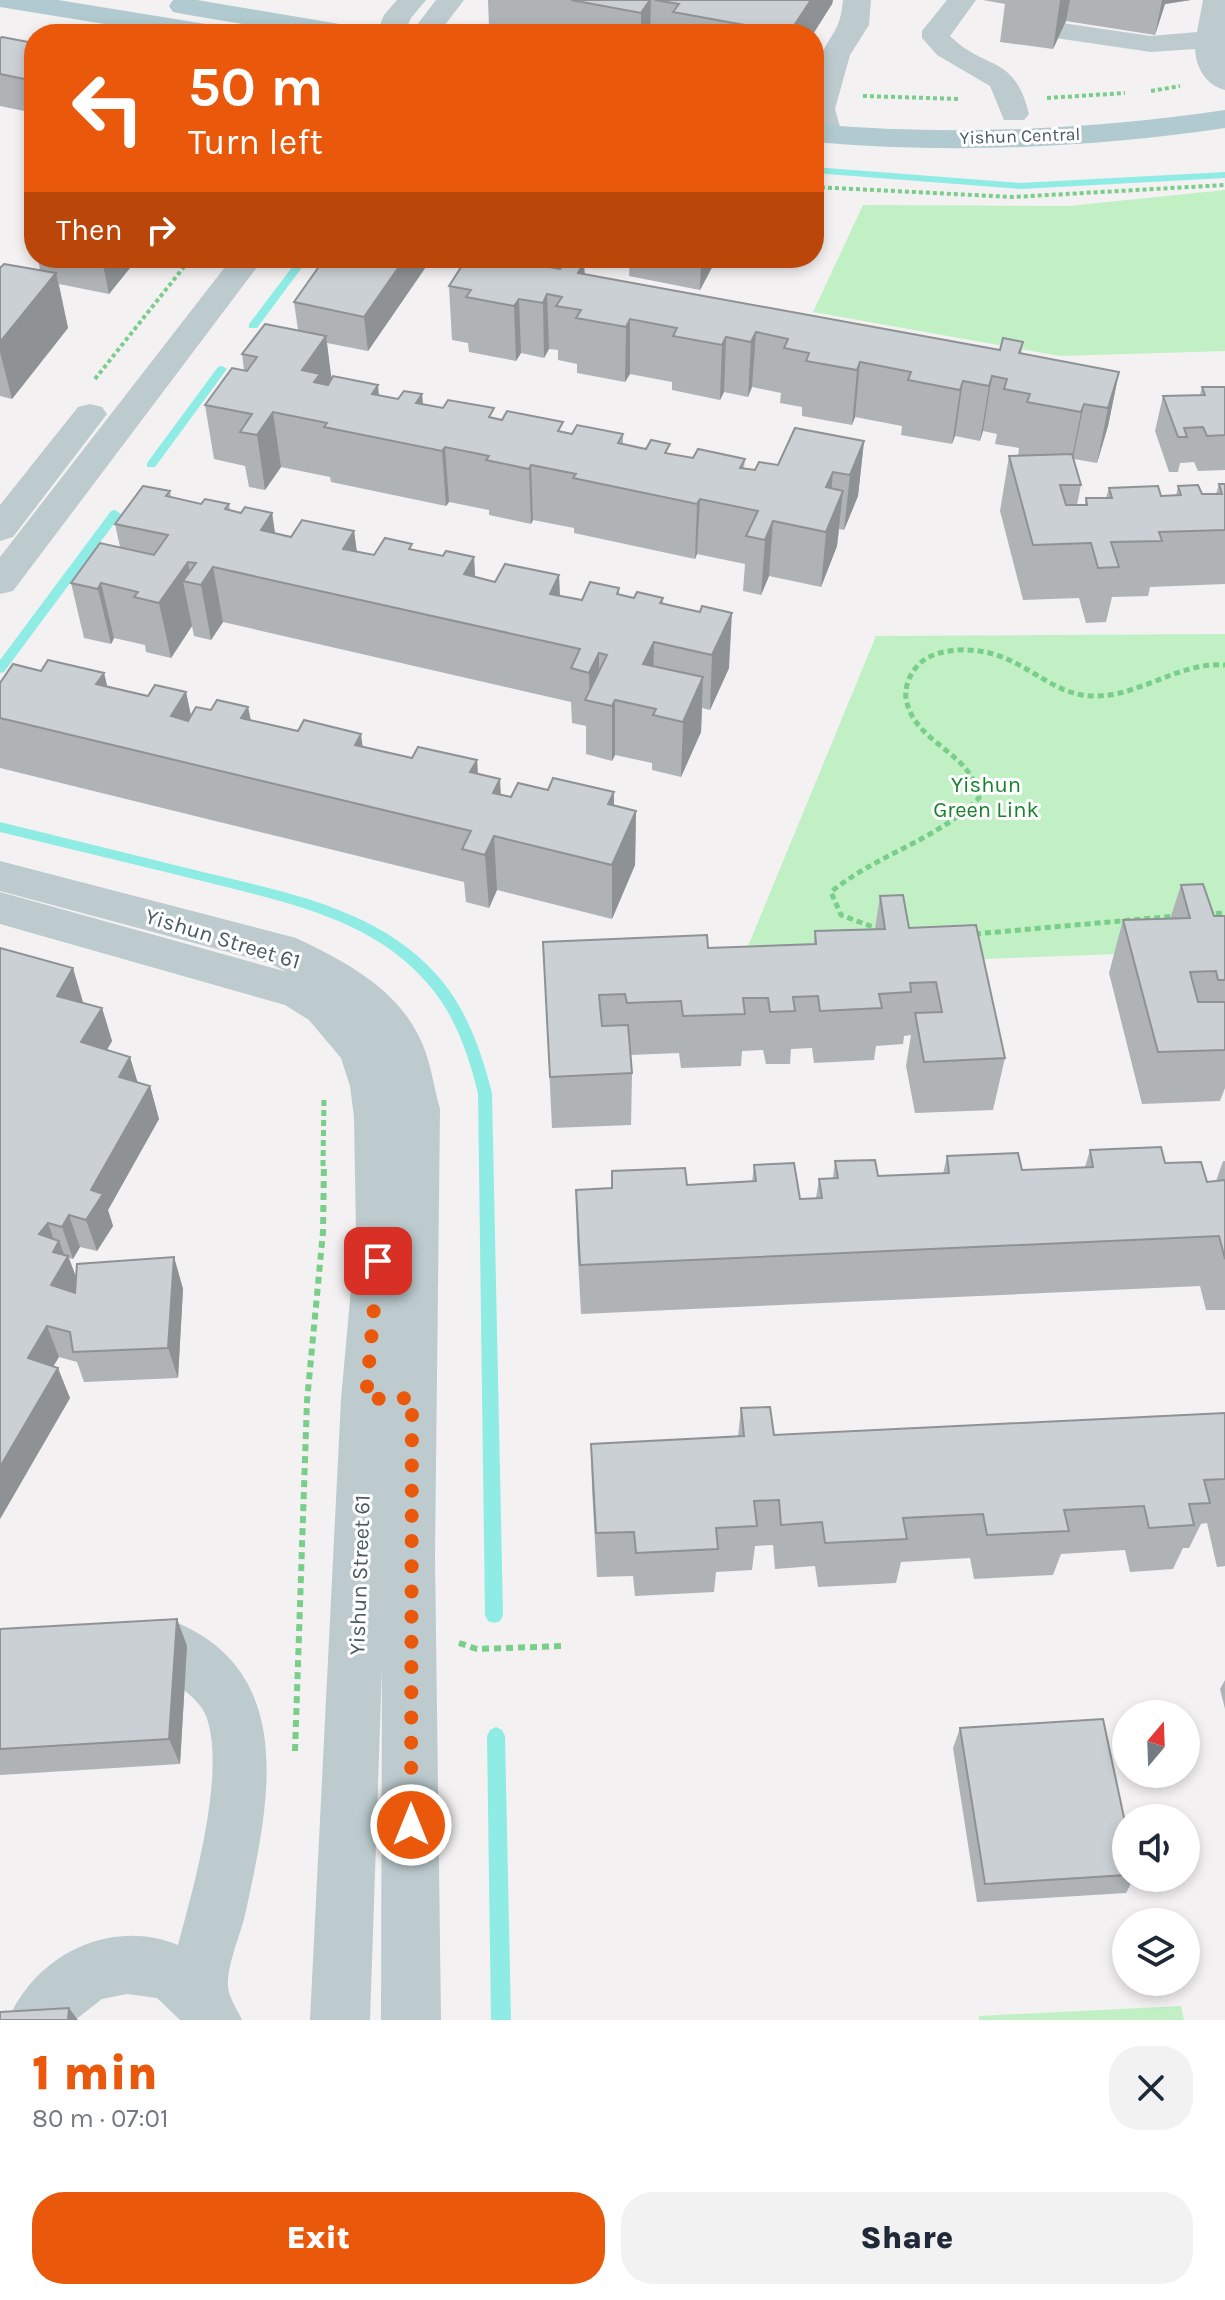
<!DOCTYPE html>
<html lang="en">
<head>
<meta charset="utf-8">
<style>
	:root { --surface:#fff; --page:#f2f2f3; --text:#1f2937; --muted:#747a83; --accent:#ea580c }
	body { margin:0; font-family:Karla,sans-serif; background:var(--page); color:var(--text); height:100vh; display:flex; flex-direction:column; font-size:30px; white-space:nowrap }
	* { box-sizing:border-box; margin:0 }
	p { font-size:26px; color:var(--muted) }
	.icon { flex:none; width:44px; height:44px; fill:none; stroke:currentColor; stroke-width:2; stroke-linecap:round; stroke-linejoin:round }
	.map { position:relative; height:2020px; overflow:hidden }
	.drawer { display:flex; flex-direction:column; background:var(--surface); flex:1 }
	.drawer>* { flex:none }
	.guide { position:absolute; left:24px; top:24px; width:800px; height:244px; border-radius:32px; box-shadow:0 4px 12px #0003; background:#ea580c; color:#fff; overflow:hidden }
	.needle { width:52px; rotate:19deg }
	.tools { position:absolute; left:1112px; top:1700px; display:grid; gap:16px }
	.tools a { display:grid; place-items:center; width:88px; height:88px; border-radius:50%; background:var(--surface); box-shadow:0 4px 12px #0003; font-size:40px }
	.pin { position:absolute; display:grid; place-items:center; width:68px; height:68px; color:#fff; margin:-34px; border-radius:16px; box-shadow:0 4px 12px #0006 }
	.me { position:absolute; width:88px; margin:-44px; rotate:0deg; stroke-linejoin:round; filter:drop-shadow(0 0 6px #0008) }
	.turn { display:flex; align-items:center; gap:28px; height:168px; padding:0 32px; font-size:36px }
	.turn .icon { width:104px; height:104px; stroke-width:2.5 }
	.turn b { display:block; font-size:56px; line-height:68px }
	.then { display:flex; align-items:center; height:76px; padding:0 32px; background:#0003; gap:16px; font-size:30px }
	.round { display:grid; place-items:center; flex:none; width:84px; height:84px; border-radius:32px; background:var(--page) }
	.summary { display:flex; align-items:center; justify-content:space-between; height:136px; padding:0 32px }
	h1 { font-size:48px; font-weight:800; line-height:60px; color:var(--accent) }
	.action { display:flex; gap:16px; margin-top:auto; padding:16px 32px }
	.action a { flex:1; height:92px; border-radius:32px; background:var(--accent); color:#fff; font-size:32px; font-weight:800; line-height:92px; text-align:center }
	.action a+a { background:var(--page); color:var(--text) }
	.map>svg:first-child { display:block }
</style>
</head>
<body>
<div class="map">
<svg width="1225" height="2020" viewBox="0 0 1225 2020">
	<rect width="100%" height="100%" fill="#f3f1f2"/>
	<path fill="#c1f0c5" d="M1225,190V351L1060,356L813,312L863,205L1069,206Z
		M1225,634V950L739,968L876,636Z
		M1181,2006L1184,2020H979V2016Z"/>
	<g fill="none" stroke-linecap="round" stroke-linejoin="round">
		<path fill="#8eece4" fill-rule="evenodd" d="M814,167L1020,183L1225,172V178L1020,189L814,173Z
			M299,258H309L257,328H249V324Z
			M222,366L227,369L155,467H147V463L218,367Z
			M115,510L121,514L119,517L4,672L0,673V660L111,511Z
			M0,822C65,838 130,854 195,870C278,891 375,906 436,974C466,1007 481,1050 492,1093L503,1615L500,1621L494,1623L488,1621L485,1615L478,1093C468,1053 455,1015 428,984C371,916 276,900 194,879C130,863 65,848 0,832Z
			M496,1727L502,1730L505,1736L511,2020H491L487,1736L490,1730Z"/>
		<path stroke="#79ce8a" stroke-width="4" stroke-dasharray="4 3" stroke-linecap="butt" d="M475,26L513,34
			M1151,91L1180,86
			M863,96L961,99
			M1047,98L1125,93
			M814,187L1013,197L1225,185
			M95,379L191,258"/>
		<path stroke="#79ce8a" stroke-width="5" stroke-dasharray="6 4" stroke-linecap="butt" d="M1206,914L1225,913
			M881,930L841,915L831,892C877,854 936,841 979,798C972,752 918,745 907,703C903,690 909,674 919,664C930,654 944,651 958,650C1022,647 1044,696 1095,696C1141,696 1178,662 1225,665
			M975,934L1176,916
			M323,1166L324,1098"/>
		<path stroke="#79ce8a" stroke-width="6" stroke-dasharray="7 5" stroke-linecap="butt" d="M459,1643L477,1649L562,1646
			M295,1751L307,1401L323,1232L324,1164"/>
		<path fill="#bdcbce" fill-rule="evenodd" d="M397,0H426L411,18L404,34H376L384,15Z
			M436,0H464L438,34H410Z
			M843,0H871L869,25L850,55L835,109L842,134L838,140L827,143L814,137C814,110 812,84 820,59C830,32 840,34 843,0Z
			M947,0H976L950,36C985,71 1014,53 1029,114L1024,120H1004L990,86L937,55L922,38V31Z
			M1203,0H1225V90C1206,85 1196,68 1195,49L1151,52L1062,39L1052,37L1048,31L1052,25L1062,23L1151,36L1197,32Z
			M232,258H264L13,591L0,594V557Z
			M90,404L102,407L107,414L13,537L0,541V505L78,407Z
			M0,861L296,938C346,962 399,989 422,1043C431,1063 434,1088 440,1109L435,1556L441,2020H381L382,1667L370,2020H310L341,1399L356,1234L354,1117L350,1086L341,1058L309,1020L285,1005L0,924V892L287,972L269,963L0,891Z
			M173,1621C301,1672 268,1809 245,1915C240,1936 227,1965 228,1986C228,1996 238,2011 242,2020H180L157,1998L127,1994L102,1999L75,2020H8C35,1955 111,1917 178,1945C193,1889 227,1771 206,1716C200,1699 176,1685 163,1673L134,1674L115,1666L107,1648L115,1630L134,1622Z"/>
		<path fill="#b1cacf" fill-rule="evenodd" d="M0,0H58L218,26L228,28L232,34H166L6,8L0,7Z
			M173,0H197L351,26L361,28L365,34H301L183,14L173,12L169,6Z
			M1225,110V128C1088,148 952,154 814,142V124C952,136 1088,130 1225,110Z"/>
	</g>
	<path fill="#afb3b6" d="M488,0H833L832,4L813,34H527L489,27Z
		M983,0H1191L1165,4L1155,35L1066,21L1053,49L1000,42L1005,4Z
		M0,38L34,43V113L0,106Z
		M38,258H138L109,294L59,284L68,328L12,399L0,396V268L40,270Z
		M432,258L368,351L327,343L331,379L379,395L398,399L422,394L423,404L572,434H623V444L693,458L745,459L744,468L755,470L778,465L864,441L858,496L844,530L839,529L837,546L821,587L769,576L761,595L743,591L745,564L697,554L695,559L574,533V528L533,520L531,524L489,515V510L449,502L446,506L331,482L330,477L281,467L265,490L249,487L245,466L214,459L205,405L244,370L242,354L298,330L294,302Z
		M630,258H717L700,290L629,276Z
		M584,262L585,274L1000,350L1023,342L1021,354L1119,372L1108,426L1097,463L1074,459L1081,485L1077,505H1085L1086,498H1106L1109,488L1161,496H1176L1178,486L1202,494H1216L1219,484H1225V584L1150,587L1148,596L1112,597L1106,622L1086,623L1079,598L1023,600L1000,511L1009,456H1018L1019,448L995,444L997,434L983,431L980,441L955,436L952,444L901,435L902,426L855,417L852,425L802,416V407L780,403L781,393L752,387L748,397L724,392L720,400L672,390V382L630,374L625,382L577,373V364L558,360V350L549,349L544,358L521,353L516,361L469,352L468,343L452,340L449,286L560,269Z
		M1202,387H1225V470L1198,471L1194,462L1180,463L1178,472H1169L1155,431L1163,396L1200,395Z
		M170,491L171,497L201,504H229L230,510L241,513H272L275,533L291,537L354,531L357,551L374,555L413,550L443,556L474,557L475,577L495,582L559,575L560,596L582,600L619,588V595L634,598H663V604L729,668L710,710L702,708L701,732L681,777L652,770V763L615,755L612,761L586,754V726L572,723L571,702L223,622L211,640L194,636L192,626L171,658L146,652L145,645L114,638L111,644L84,638L71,583L120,547L115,524Z
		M41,671L104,673L107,686L148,696L186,692L191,715L211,710L248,707L251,720L363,747L412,758L477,760L478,774L501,795L511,797L548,790L614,792V806L636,811L635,865L612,919L497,890L489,908L466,902L464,882L0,768V683Z
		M1181,885L1214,916H1225V1088L1220,1101L1142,1104L1109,973L1123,920L1170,919Z
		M880,896L909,928L1005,1058L993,1110L915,1113L906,1066L911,1035L904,1036L903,1044L876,1046L874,1060L814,1063L812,1048L791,1049L790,1064H766L763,1050L742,1051L741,1066L681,1068L679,1053L630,1055L632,1073L631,1125L552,1128L543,942L708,948L814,944L815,931L875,929Z
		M0,948L82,1002L102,1008L112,1041L107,1050L138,1082L150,1086L159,1119L108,1210L113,1226L97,1251L80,1247L73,1259L69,1258L76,1278L174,1257L183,1289L178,1378L84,1382L77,1362L59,1357L53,1366L70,1398L0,1519Z
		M1090,1150L1165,1163L1207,1182L1216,1181L1223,1161H1225V1310H1206L1200,1286L581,1314L577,1240L576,1190L612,1188V1171L687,1185L752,1182L754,1165L800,1199L816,1198L819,1179L833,1178L835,1161L878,1176L943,1174L947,1156L1022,1170L1085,1167Z
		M741,1408L774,1435L1225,1413V1566L1217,1567L1207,1523L1201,1524L1189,1548H1183L1173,1569L1130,1572L1125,1550L1061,1554L1053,1575L974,1579L970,1558L901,1562L896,1583L818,1587L815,1566L775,1569L773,1545L755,1546L752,1570L716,1572L714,1592L635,1596L633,1576L597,1577L592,1489L591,1444L738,1437Z
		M177,1619L187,1646L180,1764L0,1775V1629Z
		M1225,1680V1709L1220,1689Z
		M960,1728L1126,1827V1878H1134L1126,1893L977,1902L953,1748Z"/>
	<path fill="#8e9294" d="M651,0L650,34H641V13Z
		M811,0H833L832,4L813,34H789Z
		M1060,0H1070L1066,21L1053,49Z
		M1162,0H1191L1165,4L1155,35Z
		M103,258H138L109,294L102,259Z
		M405,258H432L368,351L364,317Z
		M701,258H717L700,290Z
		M584,262L585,316L578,273Z
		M56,273L68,328L12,399L0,352V342Z
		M547,294L549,349L544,358L543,303Z
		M519,299L521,353L516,361L514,306Z
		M630,319V374L625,382L626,327Z
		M756,332L752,387L748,397L751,342Z
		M326,336L333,390L326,423L302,370Z
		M726,337L724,392L720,400L722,345Z
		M860,362L855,417L852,425L857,370Z
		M1119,372L1108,426L1097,463L1108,408Z
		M992,376L983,431L980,441L989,386Z
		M963,381L955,436L952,444L960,390Z
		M378,385L383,439L372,394Z
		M422,394L426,448L416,403Z
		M1084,404L1073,458L1070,467L1081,412Z
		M273,412L281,467L265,490L257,435Z
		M864,441L858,496L844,530L850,475Z
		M445,447L449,502L446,506L442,451Z
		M531,465L533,520L531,524L529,469Z
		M833,472L828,527L826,487Z
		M843,491L837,546L821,587L826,532Z
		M700,499L697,554L695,559L697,504Z
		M272,513L280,568L261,530Z
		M773,521L769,576L761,595L765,540Z
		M354,531L361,586L343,549Z
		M474,557L477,612L464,574Z
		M188,562L192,583L183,581L192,626L171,658L159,603Z
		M213,567L223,622L211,640L201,585Z
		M559,575L561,630L550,594Z
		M101,583L114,638L111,644L98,589Z
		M732,613L729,668L710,710L712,655Z
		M654,642L653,697L643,664Z
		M599,653V703L590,701L589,673Z
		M104,673L117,728L96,684Z
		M703,677L701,732L681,777L683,722Z
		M186,692L197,747L171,716Z
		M615,700V755L612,761V706Z
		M248,707L258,762L241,718Z
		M361,734L368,788L355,745Z
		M477,760L480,815L470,772Z
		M500,779L503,833L493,793Z
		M614,792V846L608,804Z
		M636,811L635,865L612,919V865Z
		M494,836L497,890L489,908L485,855Z
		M73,968L83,1002L68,1029L57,996Z
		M102,1008L112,1041L91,1076L81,1042Z
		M130,1057L140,1090L119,1077Z
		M150,1086L159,1119L108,1210L113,1226L97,1251L86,1220L91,1190Z
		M69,1215L80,1247L73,1259L62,1227Z
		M48,1223L56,1246L59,1241L66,1259L68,1256L80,1287L63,1316L51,1285L39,1234Z
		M174,1257L183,1289L178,1378L168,1348Z
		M47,1326L59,1357L40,1388L28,1358Z
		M58,1368L70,1398L0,1519V1467Z
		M177,1619L187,1646L180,1764L169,1739Z
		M69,2008L78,2020H68Z"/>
	<path fill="#cbd0d4" stroke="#8e9294" stroke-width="2" d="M571,0H650L641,13Z
		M655,0H811L789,33L673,12L679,4Z
		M2,37L34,43V81L0,74V38Z
		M325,258H405L364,317L294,302Z
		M467,258H498L560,269L567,259L584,262L578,273L1000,350L1003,338L1023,342L1019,353L1119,372L1108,408L1084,404L1081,412L1027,402L1030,394L1004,389L1007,379L992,376L989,386L963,381L960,390L908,380L911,372L860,362L857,370L806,361L809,353L784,348L788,339L756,332L751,342L726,337L722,345L673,336L677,328L630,319L626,327L576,318L581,310L556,306L562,297L547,294L543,303L519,299L514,306L466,297L471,290L449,286Z
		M4,264L56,273L0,342V268Z
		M265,324L326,336L302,370L320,374L314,382L328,385L333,376L378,385L372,394L398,399L404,391L422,394L416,403L443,408L448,400L494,408L489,417L502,420L507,411L563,422L558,431L572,434L577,425L623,434L618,443L646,449L651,440L670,444L665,453L693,458L698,449L745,459L740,468L755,470L759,462L778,465L795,428L864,441L850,475L833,472L826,487L843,491L826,532L773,521L765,540L746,536L758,511L700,499L697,504L573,478L576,474L531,465L529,469L486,460L489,456L445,447L442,451L324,427L327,423L273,412L257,435L240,432L252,414L205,405L232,368L247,371L257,357L242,354Z
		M1202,387H1225V435L1207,436L1203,427L1184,428L1187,437H1178L1163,396L1205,395Z
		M1072,454L1081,485H1060L1066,505H1087L1086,498H1112L1109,488L1158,486L1161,496L1181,495L1178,486L1198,485L1202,494H1222L1219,484H1225V530L1159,532L1162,541L1111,542L1119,567L1098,568L1091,543L1033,545L1009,456Z
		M143,486L170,491L166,496L201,504L205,499L229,504L225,509L241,513L245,507L272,513L261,530L291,537L302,520L354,531L343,549L374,555L385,538L412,544L409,549L443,556L446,551L474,557L464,574L495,582L505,564L559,575L550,594L582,600L590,582L619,588L617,594L634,598L637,592L663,598L660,603L700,612L702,606L732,613L712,655L654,642L643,664L703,677L683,722L653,715L656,709L615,700L612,706L585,700L607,655L599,653L589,673L571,668L580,649L213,567L201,585L183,581L196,563L188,562L159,603L134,597L138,592L101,583L98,589L71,583L100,543L154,555L168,535L115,524Z
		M48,660L104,673L96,684L148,696L155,685L186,692L171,716L188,721L196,707L211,710L217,700L248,707L241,718L298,731L304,720L361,734L355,745L412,758L418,747L477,760L470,772L500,779L493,793L511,797L518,783L548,790L553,778L614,792L608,804L636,811L612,865L494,836L485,855L462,849L471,831L0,718V683L13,664L41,671Z
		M1203,884L1214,916H1225V980H1218L1216,971L1190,972L1198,1002H1225V1050L1158,1052L1123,920L1190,918L1181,885Z
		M903,895L909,928L976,925L1005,1058L924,1062L915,1013L942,1012L936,982L910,983L911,992L879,994L882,1008L820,1011L818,996L793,997L795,1011L770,1012L768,998H743L745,1014L683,1016L681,1001L627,1003L625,994L599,995L602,1026L628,1025L632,1073L550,1077L543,942L707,935L708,948L816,944L815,931L885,929L880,896Z
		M0,948L73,968L57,996L102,1008L81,1042L130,1057L119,1077L150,1086L91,1190L103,1194L86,1220L69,1215L62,1227L48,1223L39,1234L59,1241L53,1252L68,1256L51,1285L75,1293L77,1264L174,1257L168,1348L73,1352L70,1332L47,1326L28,1358L58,1368L0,1467Z
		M1161,1147L1165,1163L1201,1162L1207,1182L1225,1180V1259L1219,1236L580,1265L576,1190L612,1188V1171L685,1168L687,1185L756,1181L754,1165L794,1163L800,1199L822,1198L819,1179L838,1178L835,1161L875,1160L878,1176L949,1173L947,1156L1018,1153L1022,1170L1093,1167L1090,1150Z
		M770,1407L774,1435L1225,1413V1479L1204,1480L1210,1503L1189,1504L1194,1525L1149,1528L1144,1506L1064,1510L1069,1531L987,1535L983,1514L903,1518L907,1539L825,1543L822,1522L781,1525L779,1500L754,1501L757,1526L716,1528L718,1549L636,1553L634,1532L596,1533L591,1444L744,1436L741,1408Z
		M177,1619L169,1739L0,1749V1629Z
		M1103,1719L1126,1827V1875L985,1884L960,1728Z
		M69,2008L68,2020H0V2012Z"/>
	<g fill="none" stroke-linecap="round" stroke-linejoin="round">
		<path stroke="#ea580c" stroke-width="14" stroke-dasharray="0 25.2" d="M378,1261L366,1399L412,1398L411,1825"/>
	</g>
	<g text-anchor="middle" stroke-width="6" stroke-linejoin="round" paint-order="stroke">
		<g font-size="18" fill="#495b5f" stroke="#fff">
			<text transform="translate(1020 136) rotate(-2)" y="6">Yishun Central</text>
		</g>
		<g font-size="22" fill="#18822d" stroke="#fff">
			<text x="986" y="792">Yishun<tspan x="986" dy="25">Green Link</tspan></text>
		</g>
		<g font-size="22" fill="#495b5f" stroke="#fff">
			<text transform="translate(223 938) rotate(17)" y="8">Yishun Street 61</text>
			<text transform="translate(359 1575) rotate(-88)" y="8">Yishun Street 61</text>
		</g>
	</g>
</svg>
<div class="tools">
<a><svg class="needle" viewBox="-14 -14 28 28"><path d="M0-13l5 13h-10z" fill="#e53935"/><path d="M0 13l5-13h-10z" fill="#747a83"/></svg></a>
<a><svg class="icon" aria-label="sound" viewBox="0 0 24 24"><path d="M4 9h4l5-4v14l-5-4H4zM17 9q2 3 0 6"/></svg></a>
<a><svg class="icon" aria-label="layers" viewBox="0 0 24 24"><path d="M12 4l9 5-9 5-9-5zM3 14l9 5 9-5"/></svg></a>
</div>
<div class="pin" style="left:378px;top:1261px;background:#d93025"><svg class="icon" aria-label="arrive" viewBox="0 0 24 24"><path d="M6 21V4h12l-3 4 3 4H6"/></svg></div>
<svg class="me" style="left:411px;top:1825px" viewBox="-20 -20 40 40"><circle r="17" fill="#ea580c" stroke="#fff" stroke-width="3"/><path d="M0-11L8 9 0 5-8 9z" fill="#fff"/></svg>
<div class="guide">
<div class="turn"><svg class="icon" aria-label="left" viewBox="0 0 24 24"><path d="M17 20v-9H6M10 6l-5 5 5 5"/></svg><div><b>50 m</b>Turn left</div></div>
<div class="then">Then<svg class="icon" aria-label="right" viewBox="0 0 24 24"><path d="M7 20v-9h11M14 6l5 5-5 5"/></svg></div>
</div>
</div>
<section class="drawer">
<div class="summary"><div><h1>1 min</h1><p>80 m · 07:01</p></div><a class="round"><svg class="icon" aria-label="close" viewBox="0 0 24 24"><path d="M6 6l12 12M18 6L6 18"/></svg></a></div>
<div class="action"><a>Exit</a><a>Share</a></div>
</section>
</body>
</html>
